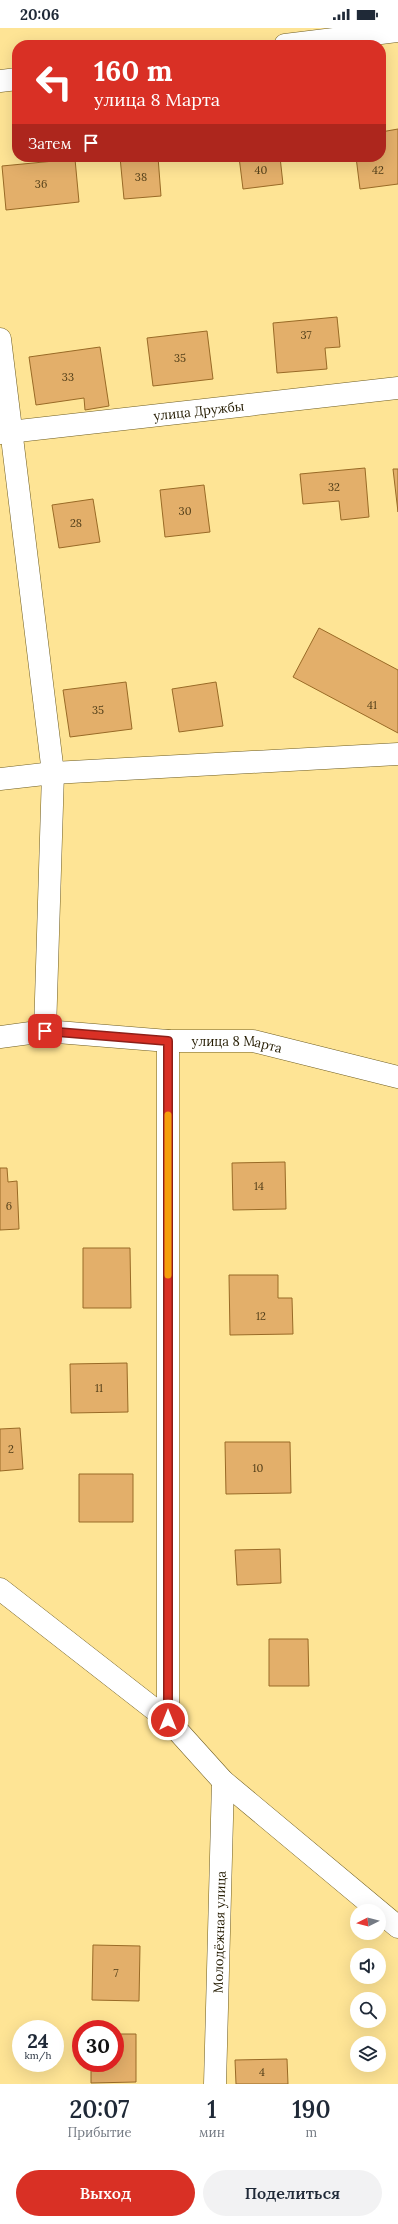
<!DOCTYPE html>
<html lang="ru">
<head>
<meta charset="utf-8">
<style>
	:root { --surface:#fff; --page:#f2f2f3; --text:#1f2937; --muted:#747a83; --accent:#d93025 }
	body { margin:0; font-family:Lora,serif; background:var(--page); color:var(--text); height:100vh; display:flex; flex-direction:column; font-size:15px; white-space:nowrap }
	* { box-sizing:border-box; margin:0 }
	p { font-size:13px; color:var(--muted) }
	.icon { flex:none; width:22px; height:22px; fill:none; stroke:currentColor; stroke-width:2; stroke-linecap:round; stroke-linejoin:round }
	.map { position:relative; height:2056px; overflow:hidden }
	.side { display:flex; flex-direction:column; background:var(--surface); flex:1 }
	.side>* { flex:none }
	.guide { position:absolute; left:12px; top:12px; width:374px; height:122px; border-radius:16px; box-shadow:0 4px 16px #0002; background:#d93025; color:#fff; overflow:hidden }
	.needle { width:26px; rotate:264deg }
	.tools { position:absolute; left:350px; top:1876px; display:grid; gap:8px }
	.tools a { display:grid; place-items:center; width:36px; height:36px; border-radius:50%; background:var(--surface); box-shadow:0 4px 16px #0002; font-size:20px }
	.speed { position:absolute; left:12px; top:1992px; display:flex; gap:8px; font-size:20px; font-weight:700; text-align:center }
	.speed>* { display:grid; place-content:center; width:52px; height:52px; border-radius:50%; background:var(--surface); box-shadow:0 4px 16px #0002; line-height:1 }
	.speed small { font-size:10px; font-weight:400 }
	.speed .limit { border:6px solid #d22; background:#fff; color:#111 }
	.pin { position:absolute; display:grid; place-items:center; width:34px; height:34px; color:#fff; margin:-17px; border-radius:8px; box-shadow:0 2px 6px #0006 }
	.me { position:absolute; width:44px; margin:-22px; rotate:0deg; stroke-linejoin:round; filter:drop-shadow(0 0 3px #0008) }
	.turn { display:flex; align-items:center; gap:14px; height:84px; padding:0 16px; font-size:18px }
	.turn .icon { width:52px; height:52px; stroke-width:2.5 }
	.turn b { display:block; font-size:28px; line-height:34px }
	.then { display:flex; align-items:center; height:38px; padding:0 16px; background:#0003; gap:8px; font-size:15px }
	.eta { display:flex; justify-content:space-evenly; align-items:center; height:68px; text-align:center }
	.eta b { font-size:24px; font-weight:600; line-height:28px }
	.action { display:flex; gap:8px; margin-top:auto; padding:8px 16px }
	.action a { flex:1; height:46px; border-radius:24px; background:var(--accent); color:#fff; font-size:16px; font-weight:600; line-height:46px; text-align:center }
	.action a+a { background:var(--page); color:var(--text) }
	.status { display:flex; justify-content:space-between; align-items:center; height:28px; padding:0 20px; background:var(--surface); direction:ltr }
	.status svg { height:11px; fill:currentColor }
	.map>svg:first-child { display:block }
</style>
</head>
<body>
<div class="status"><b>20:06</b><svg viewBox="0 0 49 12"><path d="M0 12V9h3v3zM5 12V6h3v6zM10 12V3h3v9zM15 12V0h3v12zM26 1h20v11H26zM47 4h2v5h-2z"/></svg></div>
<div class="map">
<svg width="398" height="2056" viewBox="0 0 398 2056">
	<rect width="100%" height="100%" fill="#fee495"/>
	<path fill="#e3af6a" stroke="#996a26" d="M398,101V156L360,161L356,129H381V104Z
		M120,129H158L161,168L124,171Z
		M239,129H280L283,156L243,161Z
		M75,131L79,174L6,182L2,138Z
		M337,289L340,319L325,320L327,341L277,345L273,295Z
		M207,303L213,351L153,358L147,310Z
		M100,319L109,378L85,382L84,370L36,377L29,329Z
		M365,440L369,489L341,492L339,473L303,476L300,446Z
		M393,441H398V484Z
		M204,457L210,504L165,509L160,462Z
		M93,471L100,514L59,520L52,477Z
		M319,600L398,642V705L293,649Z
		M126,654L132,701L70,709L63,662Z
		M216,654L223,698L179,704L172,661Z
		M285,1134L286,1181L233,1182L232,1135Z
		M0,1140H7L8,1154L17,1153L19,1201L0,1202Z
		M83,1220H130L131,1280H83Z
		M229,1247H278V1270H292L293,1306L230,1307Z
		M127,1335L128,1384L71,1385L70,1336Z
		M20,1400L23,1441L0,1443V1401Z
		M225,1414H290L291,1465L226,1466Z
		M79,1446H133V1494H79Z
		M280,1521L281,1555L237,1557L235,1522Z
		M269,1611H308L309,1658H269Z
		M93,1917L140,1918L139,1973L92,1972Z
		M115,2006H136V2054L91,2055V2035H115Z
		M287,2031L288,2056H236L235,2032Z"/>
	<g fill="none" stroke-linecap="round" stroke-linejoin="round">
		<g stroke="#6f5d21" stroke-width="23">
			<g id="minor">
				<path d="M285,17L398,3"/>
				<path d="M0,53L17,51"/>
				<path d="M0,311L53,745L45,1003"/>
				<path id="s1" d="M0,405L398,360"/>
				<path d="M0,751L53,745L398,726"/>
				<path id="s2" d="M0,1009L45,1003L168,1013H253L398,1049"/>
				<path d="M0,1561L168,1692L223,1753L398,1899"/>
				<path d="M168,1692V1013"/>
				<path id="s3" d="M215,2056L223,1753"/>
			</g>
		</g>
		<use href="#minor" stroke="#fff" stroke-width="22"/>
	</g>
	<g fill="none" stroke-linecap="round" stroke-linejoin="round">
		<g stroke="#8d1f18" stroke-width="10">
			<path id="route" d="M45,1003L168,1013V1692"/>
		</g>
		<use href="#route" stroke="#d93025" stroke-width="7"/>
		<path stroke="#f59e0b" stroke-width="7" d="M168,1247V1087"/>
	</g>
	<g text-anchor="middle" stroke-width="4" stroke-linejoin="round" paint-order="stroke">
		<g font-size="11" fill="#54401a">
			<text x="261" y="146">40</text>
			<text x="378" y="146">42</text>
			<text x="141" y="153">38</text>
			<text x="41" y="160">36</text>
			<text x="306" y="311">37</text>
			<text x="180" y="334">35</text>
			<text x="68" y="353">33</text>
			<text x="334" y="463">32</text>
			<text x="185" y="487">30</text>
			<text x="76" y="499">28</text>
			<text x="372" y="681">41</text>
			<text x="98" y="686">35</text>
			<text x="259" y="1162">14</text>
			<text x="9" y="1182">6</text>
			<text x="261" y="1292">12</text>
			<text x="99" y="1364">11</text>
			<text x="11" y="1425">2</text>
			<text x="258" y="1444">10</text>
			<text x="116" y="1949">7</text>
			<text x="262" y="2048">4</text>
		</g>
		<g font-size="13" fill="#241b00" stroke="#fff">
			<text dy="5" stroke="none"><textPath href="#s1" startOffset="200">улица Дружбы</textPath></text>
			<text dy="5" stroke="none"><textPath href="#s2" startOffset="238">улица 8 Марта</textPath></text>
			<text dy="5" stroke="none"><textPath href="#s3" startOffset="152">Молодёжная улица</textPath></text>
		</g>
	</g>
</svg>
<div class="tools">
<a><svg class="needle" viewBox="-14 -14 28 28"><path d="M0-13l5 13h-10z" fill="#e53935"/><path d="M0 13l5-13h-10z" fill="#747a83"/></svg></a>
<a><svg class="icon" aria-label="sound" viewBox="0 0 24 24"><path d="M4 9h4l5-4v14l-5-4H4zM17 9q2 3 0 6"/></svg></a>
<a><svg class="icon" aria-label="search" viewBox="0 0 24 24"><circle cx="10" cy="10" r="6"/><path d="M15 15l6 6"/></svg></a>
<a><svg class="icon" aria-label="layers" viewBox="0 0 24 24"><path d="M12 4l9 5-9 5-9-5zM3 14l9 5 9-5"/></svg></a>
</div>
<div class="speed"><div>24<small>km/h</small></div><div class="limit">30</div></div>
<div class="pin" style="left:45px;top:1003px;background:#d93025"><svg class="icon" aria-label="arrive" viewBox="0 0 24 24"><path d="M6 21V4h12l-3 4 3 4H6"/></svg></div>
<svg class="me" style="left:168px;top:1692px" viewBox="-20 -20 40 40"><circle r="17" fill="#d93025" stroke="#fff" stroke-width="3"/><path d="M0-11L8 9 0 5-8 9z" fill="#fff"/></svg>
<div class="guide">
<div class="turn"><svg class="icon" aria-label="left" viewBox="0 0 24 24"><path d="M17 20v-9H6M10 6l-5 5 5 5"/></svg><div><b>160 m</b>улица 8 Марта</div></div>
<div class="then">Затем<svg class="icon" aria-label="arrive" viewBox="0 0 24 24"><path d="M6 21V4h12l-3 4 3 4H6"/></svg></div>
</div>
</div>
<section class="side">
<div class="eta">
<div><b>20:07</b><p>Прибытие</p></div>
<div><b>1</b><p>мин</p></div>
<div><b>190</b><p>m</p></div>
</div>
<div class="action"><a>Выход</a><a>Поделиться</a></div>
</section>
</body>
</html>
